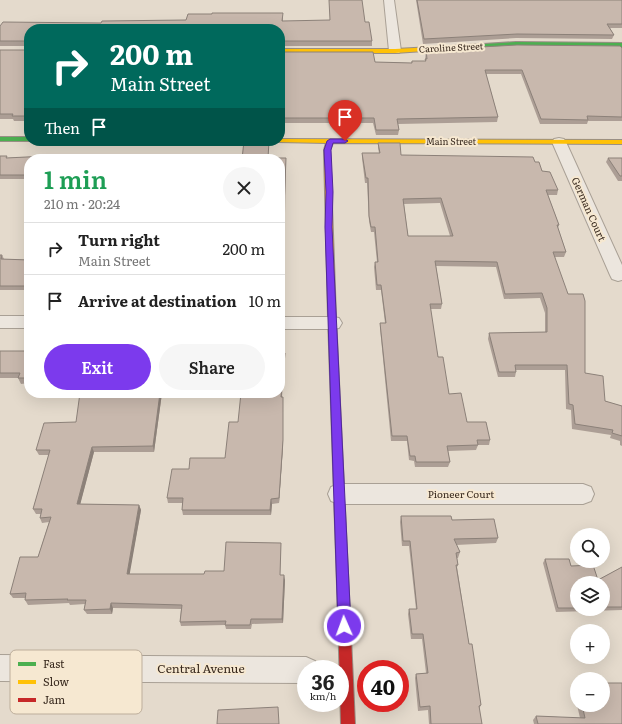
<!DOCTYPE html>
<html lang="en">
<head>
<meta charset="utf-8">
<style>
	:root { --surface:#fff; --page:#f6f6f6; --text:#222; --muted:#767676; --line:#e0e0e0; --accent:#7c3aed }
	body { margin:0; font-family:Literata,serif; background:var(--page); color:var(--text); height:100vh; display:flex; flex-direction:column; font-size:15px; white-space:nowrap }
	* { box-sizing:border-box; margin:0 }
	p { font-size:13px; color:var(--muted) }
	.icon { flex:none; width:22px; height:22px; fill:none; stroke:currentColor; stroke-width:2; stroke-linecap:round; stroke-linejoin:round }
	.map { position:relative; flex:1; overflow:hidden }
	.panel { position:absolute; left:24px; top:154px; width:261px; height:244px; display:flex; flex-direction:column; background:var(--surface); border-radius:16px; box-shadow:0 4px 16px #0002 }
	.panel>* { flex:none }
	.hud { position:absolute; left:24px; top:24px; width:261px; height:122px; border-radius:16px; box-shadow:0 4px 16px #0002; background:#00695c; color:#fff; overflow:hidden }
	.buttons { position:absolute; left:570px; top:528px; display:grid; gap:8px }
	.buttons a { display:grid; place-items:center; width:40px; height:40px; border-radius:50%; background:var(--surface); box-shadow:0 4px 16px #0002; font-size:20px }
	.speed { position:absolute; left:297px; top:660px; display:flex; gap:8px; font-size:20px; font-weight:700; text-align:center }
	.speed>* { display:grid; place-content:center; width:52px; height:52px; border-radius:50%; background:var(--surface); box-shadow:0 4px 16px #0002; line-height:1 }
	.speed small { font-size:10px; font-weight:400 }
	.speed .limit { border:6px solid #d22; background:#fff; color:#111 }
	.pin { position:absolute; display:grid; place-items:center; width:34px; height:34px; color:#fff; margin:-41px -17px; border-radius:50% 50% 50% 0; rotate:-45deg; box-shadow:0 0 4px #0007 }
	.pin .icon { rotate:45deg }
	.me { position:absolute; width:44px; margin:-22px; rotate:358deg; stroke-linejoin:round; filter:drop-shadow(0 0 3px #0008) }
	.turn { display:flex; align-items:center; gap:14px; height:84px; padding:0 20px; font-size:18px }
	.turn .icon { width:52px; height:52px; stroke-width:2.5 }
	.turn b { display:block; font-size:28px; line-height:34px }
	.then { display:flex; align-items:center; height:38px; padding:0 20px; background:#0003; gap:8px; font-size:15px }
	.round { display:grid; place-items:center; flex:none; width:42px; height:42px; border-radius:21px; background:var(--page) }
	.headline { display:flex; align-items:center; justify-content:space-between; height:68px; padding:0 20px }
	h1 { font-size:24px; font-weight:600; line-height:30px; color:#1e9e55 }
	.action { display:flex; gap:8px; margin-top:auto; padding:8px 20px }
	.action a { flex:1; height:46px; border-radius:24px; background:var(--accent); color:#fff; font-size:16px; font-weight:600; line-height:46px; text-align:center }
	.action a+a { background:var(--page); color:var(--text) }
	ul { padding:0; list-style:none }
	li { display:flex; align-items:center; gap:12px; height:52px; padding:0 20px; border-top:1px solid var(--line) }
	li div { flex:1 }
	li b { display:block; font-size:15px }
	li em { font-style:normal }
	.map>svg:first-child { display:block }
</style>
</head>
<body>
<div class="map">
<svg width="622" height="724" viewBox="0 0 622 724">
	<rect width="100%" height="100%" fill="#e4dacc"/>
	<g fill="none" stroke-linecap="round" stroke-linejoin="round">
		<g stroke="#a9a095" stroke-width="2">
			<path id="street" d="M384,0H394L401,51L399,53H391L389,51Z
				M559,138L564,139L566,142L622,265V280L618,281L612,279L610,275L552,142L554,139Z
				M0,316H29V328H0Z
				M280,317H333L339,318L342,323L339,328L333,329H280Z
				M339,484H583L591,487L594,494L591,501L583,504H339L331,501L328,494L331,487Z
				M0,655L306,657L315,661L319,669H306V683L0,681Z"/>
		</g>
		<g stroke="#998f85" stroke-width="2">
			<path id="fast" d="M516,42L622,43V47L516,46L452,50L449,48L452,46Z
				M0,137H29V141H0Z
				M332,314L336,317L350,615L348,619L344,621L340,619L338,615L328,317Z"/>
		</g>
		<g stroke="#998f85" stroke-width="2">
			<path id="slow" d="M452,46L455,48L454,49L395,53H280V49H395Z
				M280,139L622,140V144L333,143L330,150L336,317L332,320L328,317L324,150L326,143L278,142L277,141H280Z"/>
		</g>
		<g stroke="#998f85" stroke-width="2">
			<path id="jam" d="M344,609L348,611L350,615L355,724H341L338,615L340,611Z"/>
		</g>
		<use href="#street" fill="#ece6de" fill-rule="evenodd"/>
		<use href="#fast" fill="#4caf50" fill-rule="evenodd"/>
		<use href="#slow" fill="#ffc107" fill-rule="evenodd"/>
		<use href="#jam" fill="#c62828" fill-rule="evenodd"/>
	</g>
	<path fill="#ac9e95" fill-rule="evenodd" d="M416,0H622V28H610L614,35L612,39L516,38L423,44Z
		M283,17V21L365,22L372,41V46H280V29H29V121H14L13,119H0V50H28L29,46H0V26L101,23Z
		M622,48V121H588L587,124H540L521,74H486L498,117L497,122L398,124L399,130L398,135H376L373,123H280V52L375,62L411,63L412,61H425L426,50Z
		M378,143L401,155L535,162L558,190L557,195H548L559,225L558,228L566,252L564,257H555L585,373L605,401L622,406V446L620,445V441L610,438L611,435L572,429L571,410L566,409L565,370H516V372L515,377H498L488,339L489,333L545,332V313L540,298L504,299L496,267L436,266L442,304L441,309H430L438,357L449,394L467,422L490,440L489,445H478L476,450L448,451L450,462L448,467H415L414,461L409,460L407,441H391L380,328V323H385L381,290H376L374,267L375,262H377L374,232H371L369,221L367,183H365L362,158V153H379L378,148ZM440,203L450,236H408L404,204Z
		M0,156L8,158L47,156V159H29V179H0Z
		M268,158L286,163L285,213H281L242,159Z
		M608,158H622V181H618L606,162Z
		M0,255H2L4,259L29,260V290H0Z
		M283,339L282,353L285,358L282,397L283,446L279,503L272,504L271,515H183L182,510L183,503H168L167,498L189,469L225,458L238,422Z
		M0,351H29V383L21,384L18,378H0Z
		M162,393L154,452H94L80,504L139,505L141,510L129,574H204L224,571L281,543L280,575L285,580L283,623L252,624L251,629H226L225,625L181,626L180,622L181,609L113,608L112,614H87L84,610L85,604L70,605L69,603L28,605L25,600V598H13L10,594L38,557L49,522L42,523L40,518L41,514H36L33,509L49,455H39L36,450L76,422Z
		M401,516L452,520L498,538L496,543L456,545L460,552L458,558H457L458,565L457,567L469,644L481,705L479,709L482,724H429L428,710L418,711L415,678L416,674L426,673L422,639H411L408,614L409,609H416L409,546H402L400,522Z
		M545,559L571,566L598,580L622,567V610L556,612L543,563ZM577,583H603V609H577Z
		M576,683H577V705L572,687Z
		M577,705H603L622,724H534L533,720L536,716L580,718Z"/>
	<path fill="#8c8179" d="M285,353V358L281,402V397Z
		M160,393H162L154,452L153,446Z
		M283,402V446L279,503V498Z
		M92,447L94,452L79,509L77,504Z
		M271,499L272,504L271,515L270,510Z
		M139,505L141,510L129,578L127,574Z
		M284,575L285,580L283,623L282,619Z
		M111,603L113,608L112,614L110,609Z"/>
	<path fill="#c8b8ad" stroke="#8c8179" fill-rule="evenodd" d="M329,0H362L365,22H369L372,41H280V29H29V42L28,41H0V26L3,22L101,23L102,21L186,20L188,14H212V13H283L282,21L330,20Z
		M417,0H622V24H607L614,35L517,34L424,39Z
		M29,44V116H12L13,114H0V50H28Z
		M517,45L620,46L622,48V117L587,116L588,120L541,119L522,70H485L498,117L397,119L399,130H376L374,118H280V52H373L375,62L412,63V61H426L425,59H427L426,50Z
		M244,141H269L268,158H286L284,208H281L280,223V159H242Z
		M378,143H400L401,155L533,157L535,162H539L542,171L550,172L558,190H546L559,225H557L566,252H553L568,294H583L585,301V373L603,376L605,401L622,406V436L612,433L613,430L575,424L573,405L569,404L567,365H515L516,372H499L489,333L547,332V308L542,293L505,294L497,262L435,261L442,304H430L438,357H443L449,394L461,393L467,422H486L490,440H477L478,445L447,446L450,462H416L415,456H410L407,436H392L380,323H386L381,285H377L375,262H378L375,227H371L369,216L368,178H366L362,153H380ZM441,198L453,236H408L403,199Z
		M0,156H7L6,158L47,156L45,159H29V175H0Z
		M109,156H200L199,159H108Z
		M608,158H622V176H620Z
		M0,255H2L1,259L29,260V286H0Z
		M280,258H282L281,286H280Z
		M280,338L283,339L282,353H285L281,397H283V440L279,498L271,499L270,510H182L183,498H167L172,469H189L190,458H225L229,422H238L241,393H280Z
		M0,351H29V378H18L20,373H0Z
		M80,393H160L153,446L92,447L77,504L139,505L127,574H204L205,571H224L226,542L281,543L280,575H284L282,619H251L250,625H225L226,621L180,622L182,605L111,603L110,609L84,610L86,600H67L68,599L25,600L26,593L10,594L20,557H38L51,517L40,518L42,509H33L50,450H36L44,423L76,422Z
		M401,516H451L452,520L494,519L498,538L454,539L460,552L456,553L458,565H456L469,644H472L481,705L479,706L482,724H431L430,706L420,707L416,674L428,673L423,634H412L409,609H417L410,541H403Z
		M545,559H569L571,566L593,565L598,580L622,567V607H603V583H577V608H558Z
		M603,683H622V724H538L536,716L585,718L582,705H603Z
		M278,707L279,724H217L218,710Z"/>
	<path fill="#7c3aed" stroke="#51269a" d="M330,139H345L348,141L345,143H333L331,150L333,192L332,227L351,626L349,630L344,632L340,630L338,626L325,227L326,192L324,150L327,141Z"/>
	<g text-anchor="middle" stroke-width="4" stroke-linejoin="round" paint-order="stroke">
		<g font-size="9" fill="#37281d" stroke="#f6e8d1">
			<text transform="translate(451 48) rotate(-3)" y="3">Caroline Street</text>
			<text x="451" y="145">Main Street</text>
		</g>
		<g font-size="10" fill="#37281d" stroke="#f6e8d1">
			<text transform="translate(589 209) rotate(66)" y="4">German Court</text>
			<text x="461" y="498">Pioneer Court</text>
		</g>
		<g font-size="12" fill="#37281d" stroke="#f6e8d1">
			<text x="201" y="673">Central Avenue</text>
		</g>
	</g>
	<rect x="10" y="650" width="132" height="64" rx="6" fill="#f6e8d1" stroke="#bdae9b" stroke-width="1"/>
	<rect x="18" y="662" width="18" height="4" fill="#4caf50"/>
	<rect x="18" y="680" width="18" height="4" fill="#ffc107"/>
	<rect x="18" y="698" width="18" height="4" fill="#c62828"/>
	<g font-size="11" fill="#37281d">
		<text x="43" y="668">Fast</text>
		<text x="43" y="686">Slow</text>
		<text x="43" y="704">Jam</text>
	</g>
</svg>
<div class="buttons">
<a><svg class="icon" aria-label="search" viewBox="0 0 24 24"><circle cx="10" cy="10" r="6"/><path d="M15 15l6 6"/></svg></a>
<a><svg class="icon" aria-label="layers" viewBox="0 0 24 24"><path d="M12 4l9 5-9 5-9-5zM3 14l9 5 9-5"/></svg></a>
<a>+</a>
<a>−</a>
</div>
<div class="speed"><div>36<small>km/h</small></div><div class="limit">40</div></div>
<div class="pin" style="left:345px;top:141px;background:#d93025"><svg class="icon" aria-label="arrive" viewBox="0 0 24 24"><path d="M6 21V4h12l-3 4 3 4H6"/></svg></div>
<svg class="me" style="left:344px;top:626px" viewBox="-20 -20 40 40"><circle r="17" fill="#7c3aed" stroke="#fff" stroke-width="3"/><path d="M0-11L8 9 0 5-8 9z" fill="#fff"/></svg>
<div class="hud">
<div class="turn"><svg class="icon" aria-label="right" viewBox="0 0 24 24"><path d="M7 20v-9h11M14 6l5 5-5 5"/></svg><div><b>200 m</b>Main Street</div></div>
<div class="then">Then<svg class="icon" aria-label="arrive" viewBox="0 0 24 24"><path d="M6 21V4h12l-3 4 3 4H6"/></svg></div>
</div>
<section class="panel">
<div class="headline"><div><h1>1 min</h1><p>210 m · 20:24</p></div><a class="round"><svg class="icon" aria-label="close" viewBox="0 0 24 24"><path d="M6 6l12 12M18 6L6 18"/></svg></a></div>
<ul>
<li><svg class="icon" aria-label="right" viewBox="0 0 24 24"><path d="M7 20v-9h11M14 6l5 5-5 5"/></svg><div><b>Turn right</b><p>Main Street</p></div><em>200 m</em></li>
<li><svg class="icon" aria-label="arrive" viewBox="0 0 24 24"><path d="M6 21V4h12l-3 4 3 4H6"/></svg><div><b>Arrive at destination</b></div><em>10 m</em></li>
</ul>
<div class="action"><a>Exit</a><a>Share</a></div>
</section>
</div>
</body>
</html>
